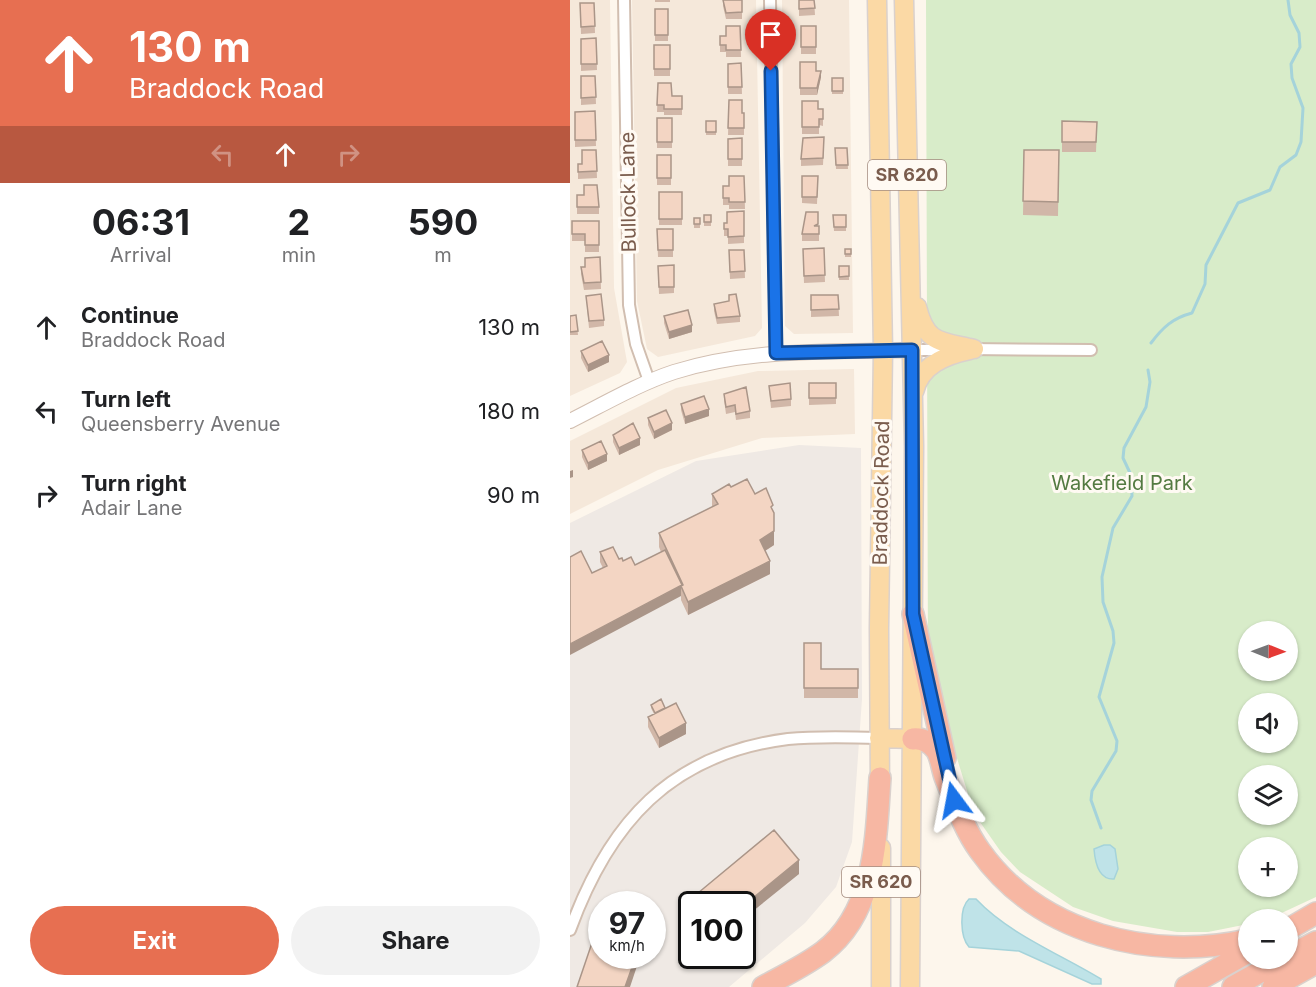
<!DOCTYPE html>
<html lang="en">
<head>
<meta charset="utf-8">
<style>
	:root { --surface:#fff; --page:#f2f2f2; --text:#202124; --muted:#757577; --accent:#e76f51 }
	body { margin:0; font-family:Inter,sans-serif; background:var(--page); color:var(--text); height:100vh; display:flex; flex-direction:column; font-size:22px; white-space:nowrap }
	* { box-sizing:border-box; margin:0 }
	p { font-size:20px; color:var(--muted) }
	.icon { flex:none; width:33px; height:33px; fill:none; stroke:currentColor; stroke-width:2; stroke-linecap:round; stroke-linejoin:round }
	.map { position:relative; flex:1; overflow:hidden }
	.side { display:flex; flex-direction:column; background:var(--surface); width:570px }
	.side>* { flex:none }
	.top-card { background:#e76f51; color:#fff; overflow:hidden }
	.needle { width:39px; rotate:91deg }
	.tools { position:absolute; left:668px; top:621px; display:grid; gap:12px }
	.tools a { display:grid; place-items:center; width:60px; height:60px; border-radius:50%; background:var(--surface); box-shadow:0 2px 4px #0004; font-size:30px }
	.speed { position:absolute; left:18px; top:891px; display:flex; gap:12px; font-size:30px; font-weight:700; text-align:center }
	.speed>* { display:grid; place-content:center; width:78px; height:78px; border-radius:50%; background:var(--surface); box-shadow:0 2px 4px #0004; line-height:1 }
	.speed small { font-size:15px; font-weight:400 }
	.speed .limit { border:3px solid #111; border-radius:9px; background:#fff; color:#111 }
	.pin { position:absolute; display:grid; place-items:center; width:51px; height:51px; color:#fff; margin:-62px -26px; border-radius:50% 50% 50% 0; rotate:-45deg; box-shadow:0 0 6px #0007 }
	.pin .icon { rotate:45deg }
	.me { position:absolute; width:66px; margin:-33px; rotate:347deg; stroke-linejoin:round; filter:drop-shadow(0 0 4px #0008) }
	.turn { display:flex; align-items:center; gap:21px; height:126px; padding:0 30px; font-size:27px }
	.turn .icon { width:78px; height:78px; stroke-width:2.5 }
	.turn b { display:block; font-size:42px; line-height:51px }
	.lanes { display:flex; align-items:center; height:57px; padding:0 30px; background:#0003; justify-content:center; gap:30px; direction:ltr }
	.lanes .off { opacity:.35 }
	.eta { display:flex; justify-content:space-evenly; align-items:center; height:102px; text-align:center }
	.eta b { font-size:36px; font-weight:700; line-height:42px }
	.button { display:flex; gap:12px; margin-top:auto; padding:12px 30px }
	.button a { flex:1; height:69px; border-radius:36px; background:var(--accent); color:#fff; font-size:24px; font-weight:700; line-height:69px; text-align:center }
	.button a+a { background:var(--page); color:var(--text) }
	ul { padding:0; list-style:none }
	li { display:flex; align-items:center; gap:18px; height:84px; padding:0 30px }
	li div { flex:1 }
	li b { display:block; font-size:22px }
	li em { font-style:normal }
	main { display:flex; flex:1; min-height:0 }
	.map>svg:first-child { display:block }
</style>
</head>
<body>
<main>
<section class="side">
<div class="top-card">
<div class="turn"><svg class="icon" aria-label="ahead" viewBox="0 0 24 24"><path d="M12 20V5M6 11l6-6 6 6"/></svg><div><b>130 m</b>Braddock Road</div></div>
<div class="lanes"><svg class="icon off" aria-label="left" viewBox="0 0 24 24"><path d="M17 20v-9H6M10 6l-5 5 5 5"/></svg><svg class="icon" aria-label="ahead" viewBox="0 0 24 24"><path d="M12 20V5M6 11l6-6 6 6"/></svg><svg class="icon off" aria-label="right" viewBox="0 0 24 24"><path d="M7 20v-9h11M14 6l5 5-5 5"/></svg></div>
</div>
<div class="eta">
<div><b>06:31</b><p>Arrival</p></div>
<div><b>2</b><p>min</p></div>
<div><b>590</b><p>m</p></div>
</div>
<ul>
<li><svg class="icon" aria-label="ahead" viewBox="0 0 24 24"><path d="M12 20V5M6 11l6-6 6 6"/></svg><div><b>Continue</b><p>Braddock Road</p></div><em>130 m</em></li>
<li><svg class="icon" aria-label="left" viewBox="0 0 24 24"><path d="M17 20v-9H6M10 6l-5 5 5 5"/></svg><div><b>Turn left</b><p>Queensberry Avenue</p></div><em>180 m</em></li>
<li><svg class="icon" aria-label="right" viewBox="0 0 24 24"><path d="M7 20v-9h11M14 6l5 5-5 5"/></svg><div><b>Turn right</b><p>Adair Lane</p></div><em>90 m</em></li>
</ul>
<div class="button"><a>Exit</a><a>Share</a></div>
</section>
<div class="map">
<svg width="746" height="987" viewBox="0 0 746 987">
	<rect width="100%" height="100%" fill="#fdf6ec"/>
	<path fill="#f5e8da" d="M0,0H40L44,288L57,362L50,373L0,396Z
		M62,0H186L192,328L185,336L88,357L77,349L67,301Z
		M212,0H279L283,333L224,334L215,326Z
		M284,369L285,434L192,438L88,470L0,514V441L106,388L188,371Z"/>
	<path fill="#efe9e4" fill-rule="evenodd" d="M229,445L291,448L292,699L282,842L266,887L235,923L159,987H0V523L126,461ZM32,904H82V956H32ZM122,904H172V956H122Z"/>
	<path fill="#d8ecc9" fill-rule="evenodd" d="M356,0H746V897L703,917L678,920V924L638,932H607L543,921L503,907L450,872L431,852L410,822L398,794L358,664ZM678,632H717V670H678ZM678,704H717V742H678ZM678,776H717V814H678ZM678,848H717V886H678Z"/>
	<path fill="#bfe3e8" stroke="#a5d3da" stroke-width="1.5" d="M534,845H540L545,849L548,869L544,879C528,880 525,862 524,849Z
		M399,899H406C439,934 490,954 531,979V984H522L449,951L399,947C390,937 389,908 399,899Z"/>
	<g fill="none" stroke-linecap="round" stroke-linejoin="round">
		<path stroke="#a5d3da" stroke-width="3" d="M581,343C593,327 603,318 622,313L635,284L636,265L668,203L700,190L710,167L726,155L731,142L733,108L722,78L721,64L730,47L729,33L720,15L718,0
			M531,828L521,800L522,791L546,751L547,741L529,697L544,643L543,631L533,602L532,577L543,528L562,496L561,475L553,458L554,448L576,407L580,382L578,370"/>
		<g stroke="#d1beb0" stroke-width="14">
			<path id="minor" d="M54,0L59,305L66,344L79,381
				M200,0L206,353
				M398,349L521,350
				M342,350H383
				M0,930C39,823 100,754 218,739C248,736 279,737 309,738"/>
		</g>
		<g stroke="#d1beb0" stroke-width="16">
			<path id="tertiary" d="M0,421C34,404 68,384 104,372C181,348 262,352 342,350"/>
		</g>
		<g stroke="#dad1cd" stroke-width="21">
			<path id="primary" d="M307,0L313,351L309,628L310,790
				M334,0L344,446L340,987
				M347,307C356,344 370,341 404,349
				M344,392C350,365 376,355 400,350
				M309,738L343,739
				M311,848V987"/>
		</g>
		<g stroke="#dad1cd" stroke-width="24">
			<path id="motorway" d="M343,614L375,758
				M343,739C352,738 362,743 367,751C371,758 372,768 375,777C385,802 394,829 410,851C470,935 582,961 678,940
				M717,930L746,913
				M717,957L746,942
				M193,987C213,976 234,966 253,952C306,912 306,838 310,778
				M616,987L678,952
				M663,987L715,958
				M703,987L746,963"/>
		</g>
		<use href="#minor" stroke="#fff" stroke-width="10"/>
		<use href="#tertiary" stroke="#fff" stroke-width="14"/>
		<use href="#primary" stroke="#fbd9a5" stroke-width="18"/>
		<use href="#motorway" stroke="#f7b7a3" stroke-width="21"/>
	</g>
	<path fill="#d1b7a8" d="M85,0H100V2H85Z
		M153,0H172V19H156L153,6Z
		M229,0H244L245,15L229,16Z
		M10,3H24L25,33L11,34Z
		M85,9H98V41H85Z
		M170,26L171,57H156V52H150V36H156Z
		M231,26H246V54H231Z
		M26,38L27,70L11,71V39Z
		M84,45H100V76H84Z
		M230,62L246,71L251,77L247,95H230Z
		M171,63L172,94H158V64Z
		M11,76H25L26,104L11,105Z
		M262,78H273V94H262Z
		M88,83L102,96H112V115H94V112H87Z
		M159,100L172,113H174V135H158Z
		M232,101L248,109H253V126L249,125V134H232Z
		M25,111L26,146L5,147V112Z
		M87,118H102V148H87Z
		M136,121H146V135H136Z
		M492,121L527,122L526,152H492Z
		M172,138V166H158V139Z
		M254,144L253,165L231,166V159Z
		M265,148H277L278,169H266Z
		M26,150L27,178L8,179V164H12Z
		M454,150H489L488,216L453,215Z
		M87,155H101V185H87Z
		M174,176L175,209H159V205H153V186H159Z
		M232,176H248L247,204L232,203Z
		M89,192H112V225H89Z
		M7,195L29,207V214H7Z
		M174,211V243L158,244V236H154V223H157Z
		M134,215H141V226H134Z
		M263,215H276V231H264Z
		M124,218H130V228H124Z
		M2,221H29V252H15V241H2Z
		M248,226H249V241H232V234Z
		M87,229H103V257H88Z
		M254,248L255,282L234,283L233,249Z
		M275,249H281V257H275Z
		M159,250H174L175,278L160,279Z
		M30,257L31,289L14,290L11,274V267H15Z
		M104,265V293L89,294L88,266Z
		M269,266H279V280H269Z
		M241,295H268L269,316L241,317Z
		M16,296L34,320V326L19,328Z
		M144,304L170,316V322L147,324L144,311Z
		M6,315L8,335H0V316Z
		M94,316L122,332L99,339L94,323Z
		M11,351L39,362L18,372L11,358Z
		M239,383H266V404L239,405Z
		M199,386L221,399V406L201,408Z
		M154,394L180,411V418L166,420L165,412L156,414L154,400Z
		M111,404L139,416L115,424L111,410Z
		M78,418L102,430L84,439L78,425Z
		M43,435L70,445L49,455L43,442Z
		M12,450L37,461L18,470L12,457Z
		M161,487L185,494L203,512L204,545L195,551L200,574L118,615L111,600V596L22,573L33,568L30,562V552L65,565L91,552L89,547V533L142,507V494Z
		M234,643L251,669H288V698H234Z
		M81,705L95,708L116,734L89,748L78,727V717L84,714L81,708Z
		M229,874L172,904H128V893Z"/>
	<path fill="#aa9588" d="M251,71V77L247,95V88Z
		M122,325V332L99,339V332Z
		M39,355V362L18,372V365Z
		M139,409V416L115,424V417Z
		M102,423V430L84,439V432Z
		M70,438V445L49,455V448Z
		M37,454V461L18,470V463Z
		M3,470V477L0,478V471Z
		M204,531V545L190,554V540Z
		M200,561V574L118,615V602Z
		M112,585L111,586V596L0,655V644Z
		M116,723V734L89,748V738Z
		M229,860V874L172,920V907Z
		M66,956H68V963L60,987H55Z"/>
	<path fill="#f3d5c3" stroke="#aa9588" stroke-width="1.5" d="M153,0H172V12L156,13Z
		M229,0H244L245,8L229,9Z
		M10,3H24L25,26L11,27Z
		M85,9H98V35H85Z
		M156,26H170L171,50H156V45H150V36H156Z
		M231,26H246V47H231Z
		M26,38L27,64H11V39Z
		M84,45H100V69H84Z
		M230,62H246V71H251L247,88H230Z
		M171,63L172,87H158V64Z
		M11,76H25L26,97L11,98Z
		M262,78H273V91H262Z
		M88,83H101L102,96H112V109H94V105H87Z
		M159,100H172V113H174V128H158Z
		M232,101H248V109H253V119H249V127H232Z
		M25,111L26,140H5V112Z
		M87,118H102V142H87Z
		M136,121H146V132H136Z
		M492,121L527,122L526,142H492Z
		M254,137L253,158L231,159L233,138Z
		M172,138V159H158V139Z
		M265,148H277L278,165H266Z
		M12,150H26L27,171L8,172V164H12Z
		M454,150H489L488,202L453,201Z
		M87,155H101V178H87Z
		M159,176H174L175,202H159V198H153V186H159Z
		M232,176H248L247,197H232Z
		M14,185H27L29,207H7V195H14Z
		M89,192H112V219H89Z
		M174,211V236L158,237V229H154V223H157V212Z
		M236,212H248V224L244,226H249V234H232Z
		M134,215H141V222H134Z
		M263,215H276V227H264Z
		M124,218H130V224H124Z
		M2,221H29V245H15V234H2Z
		M87,229H103V250H88Z
		M254,248L255,275L234,276L233,249Z
		M275,249H281V254H275Z
		M159,250H174L175,271L160,272Z
		M30,257L31,282L14,283L11,267H15V258Z
		M104,265V287H89L88,266Z
		M269,266H279V276L269,277Z
		M31,294L34,320L19,321L16,296Z
		M166,294L170,316L147,318L144,304L159,301V295Z
		M241,295H268L269,309L241,310Z
		M118,310L122,325L99,332L94,316Z
		M6,315L8,331L0,332V316Z
		M32,341L39,355L18,365L11,351Z
		M220,383L221,399L201,401L199,386Z
		M239,383H266V398H239Z
		M176,387L180,411L166,414L165,405L156,407L154,394Z
		M134,396L139,409L115,417L111,404Z
		M96,410L102,423L84,432L78,418Z
		M63,423L70,438L49,448L43,435Z
		M31,441L37,454L18,463L12,450Z
		M177,479L185,494L196,488L203,505L201,507L204,513V531L190,540L200,561L118,602L111,586L113,585L89,533L148,504L142,494L159,484L161,487Z
		M43,547L49,559L52,558L53,561L61,557L65,565L95,550L112,585L0,644V557L11,551L22,573L37,566L30,552Z
		M234,643H251V669H288V688H234Z
		M91,699L95,708L85,713L81,705Z
		M106,703L116,723L89,738L78,717Z
		M204,830L229,860L172,907V904H137L128,893Z
		M25,934L32,937V956H66L55,987H7Z"/>
	<g fill="none" stroke-linecap="round" stroke-linejoin="round">
		<g stroke="#114b97" stroke-width="15">
			<path id="route" d="M201,71L206,353L342,350L343,614L384,800"/>
		</g>
		<use href="#route" stroke="#1a73e8" stroke-width="10"/>
	</g>
	<g text-anchor="middle" stroke-width="6" stroke-linejoin="round" paint-order="stroke">
		<g fill="#fffaf3" stroke="#a28b7f" stroke-width="1.5">
			<rect x="298" y="160" width="78" height="30" rx="4.5"/>
			<rect x="272" y="867" width="78" height="30" rx="4.5"/>
		</g>
		<g font-size="18" font-weight="bold" fill="#7a5c4d">
			<text x="337" y="181">SR 620</text>
			<text x="311" y="888">SR 620</text>
		</g>
		<g font-size="20" fill="#7a5c4d" stroke="#fffaf3">
			<text transform="translate(58 192) rotate(-91)" y="7">Bullock Lane</text>
			<text transform="translate(311 493) rotate(-89)" y="7">Braddock Road</text>
		</g>
		<g font-size="20" fill="#537a41" stroke="#fffaf3">
			<text x="552" y="490">Wakefield Park</text>
		</g>
	</g>
</svg>
<div class="tools">
<a><svg class="needle" viewBox="-14 -14 28 28"><path d="M0-13l5 13h-10z" fill="#e53935"/><path d="M0 13l5-13h-10z" fill="#757577"/></svg></a>
<a><svg class="icon" aria-label="sound" viewBox="0 0 24 24"><path d="M4 9h4l5-4v14l-5-4H4zM17 9q2 3 0 6"/></svg></a>
<a><svg class="icon" aria-label="layers" viewBox="0 0 24 24"><path d="M12 4l9 5-9 5-9-5zM3 14l9 5 9-5"/></svg></a>
<a>+</a>
<a>−</a>
</div>
<div class="speed"><div>97<small>km/h</small></div><div class="limit">100</div></div>
<div class="pin" style="left:201px;top:71px;background:#d93025"><svg class="icon" aria-label="arrive" viewBox="0 0 24 24"><path d="M6 21V4h12l-3 4 3 4H6"/></svg></div>
<svg class="me" style="left:384px;top:800px" viewBox="-20 -20 40 40"><path d="M0-17L14 15 0 8-14 15z" fill="#1a73e8" stroke="#fff" stroke-width="4"/></svg>
</div>
</main>
</body>
</html>
